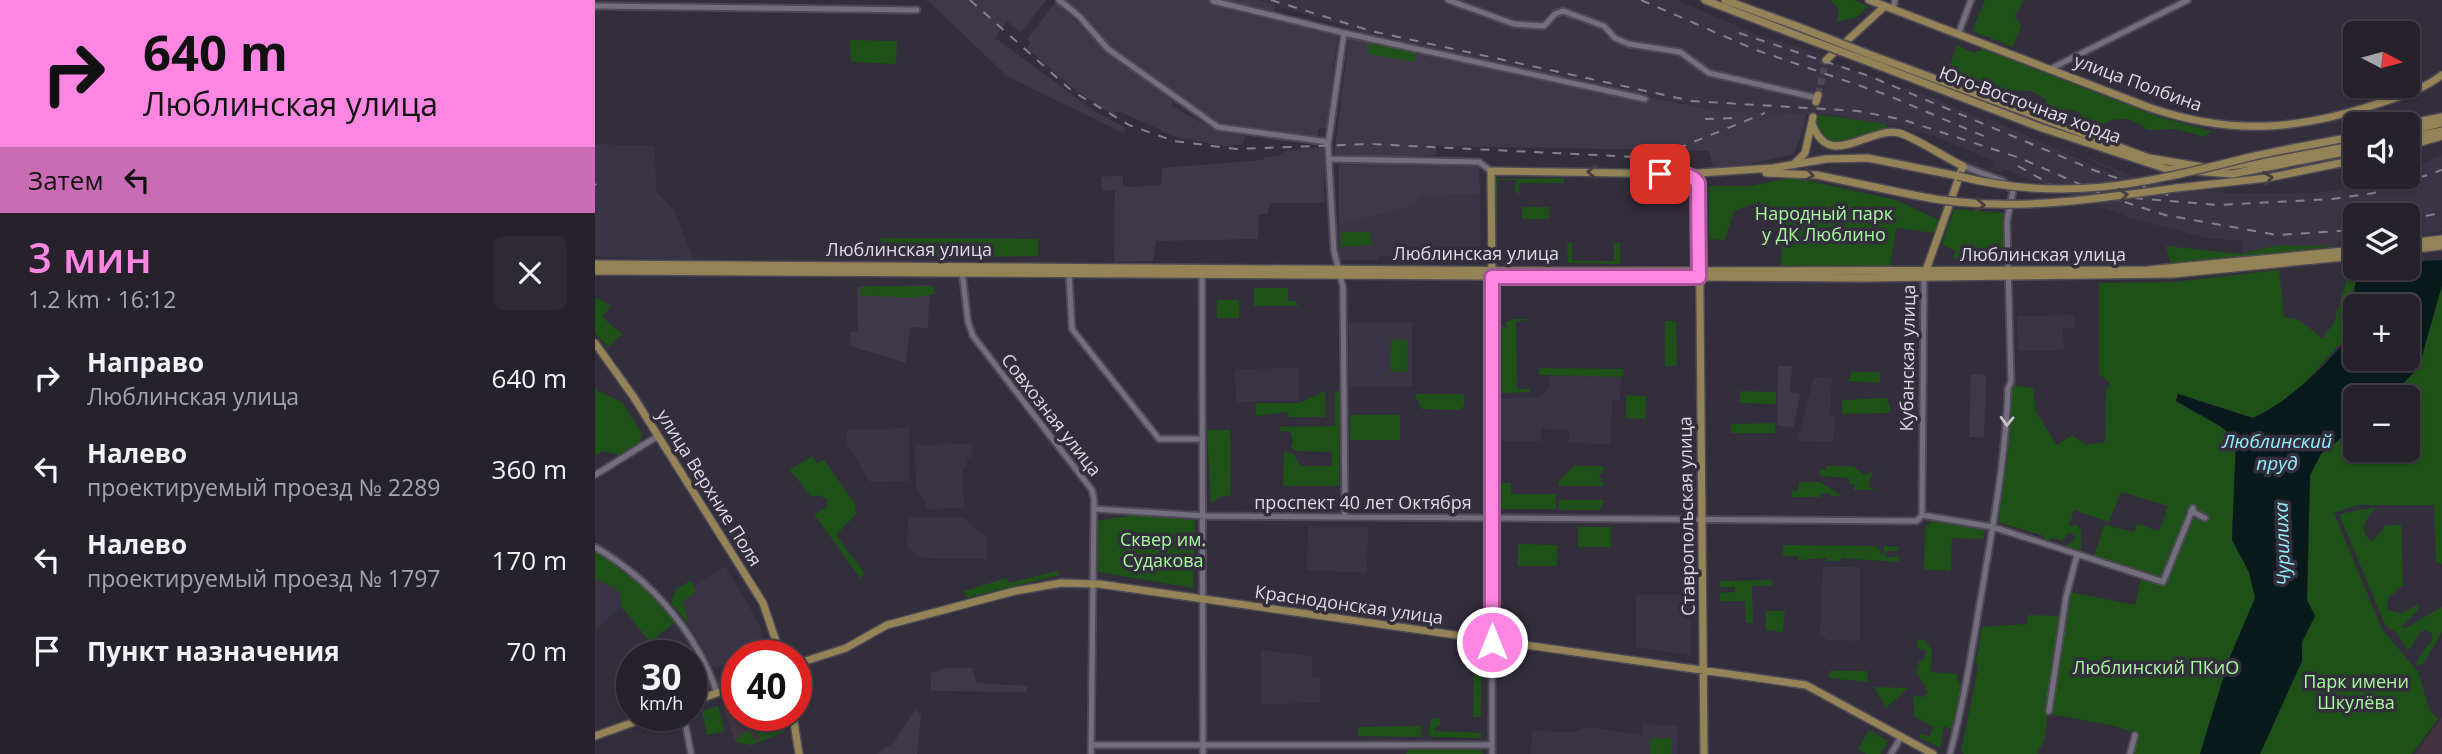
<!DOCTYPE html>
<html lang="ru">
<head>
<meta charset="utf-8">
<style>
	:root { --surface:#26222c; --page:#2e2a34; --text:#f1f3f6; --muted:#a4a4a9; --line:#423f48; --accent:#fd86e3 }
	body { margin:0; font-family:"Open Sans",sans-serif; background:var(--page); color:var(--text); height:100vh; display:flex; flex-direction:column; font-size:26px; white-space:nowrap }
	* { box-sizing:border-box; margin:0 }
	p { font-size:23px; color:var(--muted) }
	.icon { flex:none; width:38px; height:38px; fill:none; stroke:currentColor; stroke-width:2; stroke-linecap:round; stroke-linejoin:round }
	.map { position:relative; flex:1; overflow:hidden }
	.details { display:flex; flex-direction:column; background:var(--surface); width:595px }
	.details>* { flex:none }
	.banner { background:#fd86e3; color:#111; overflow:hidden }
	.needle { width:46px; rotate:96deg }
	.controls { position:absolute; left:1748px; top:21px; display:grid; gap:14px }
	.controls a { display:grid; place-items:center; width:77px; height:77px; border-radius:10px; background:var(--surface); box-shadow:0 2px 5px #0004,0 0 0 2px var(--line); font-size:35px }
	.speed { position:absolute; left:21px; top:640px; display:flex; gap:14px; font-size:35px; font-weight:700; text-align:center }
	.speed>* { display:grid; place-content:center; width:91px; height:91px; border-radius:50%; background:var(--surface); box-shadow:0 2px 5px #0004,0 0 0 2px var(--line); line-height:1 }
	.speed small { font-size:18px; font-weight:400 }
	.speed .limit { border:10px solid #d22; background:#fff; color:#111 }
	.pin { position:absolute; display:grid; place-items:center; width:60px; height:60px; color:#fff; margin:-30px; border-radius:14px; box-shadow:0 4px 10px #0006 }
	.me { position:absolute; width:77px; margin:-38px; rotate:0deg; stroke-linejoin:round; filter:drop-shadow(0 0 5px #0008) }
	.turn { display:flex; align-items:center; gap:24px; height:147px; padding:0 28px; font-size:32px }
	.turn .icon { width:91px; height:91px; stroke-width:2.5 }
	.turn b { display:block; font-size:49px; line-height:60px }
	.then { display:flex; align-items:center; height:66px; padding:0 28px; background:#0003; gap:14px; font-size:26px }
	.round { display:grid; place-items:center; flex:none; width:74px; height:74px; border-radius:10px; background:var(--page) }
	.headline { display:flex; align-items:center; justify-content:space-between; height:119px; padding:0 28px }
	h1 { font-size:42px; font-weight:600; line-height:52px; color:var(--accent) }
	ul { padding:0; list-style:none }
	li { display:flex; align-items:center; gap:21px; height:91px; padding:0 28px }
	li div { flex:1 }
	li b { display:block; font-size:26px }
	li em { font-style:normal }
	main { display:flex; flex:1; min-height:0 }
	.map>svg:first-child { display:block }
</style>
</head>
<body>
<main>
<section class="details">
<div class="banner">
<div class="turn"><svg class="icon" aria-label="right" viewBox="0 0 24 24"><path d="M7 20v-9h11M14 6l5 5-5 5"/></svg><div><b>640 m</b>Люблинская улица</div></div>
<div class="then">Затем<svg class="icon" aria-label="left" viewBox="0 0 24 24"><path d="M17 20v-9H6M10 6l-5 5 5 5"/></svg></div>
</div>
<div class="headline"><div><h1>3 мин</h1><p>1.2 km · 16:12</p></div><a class="round"><svg class="icon" aria-label="close" viewBox="0 0 24 24"><path d="M6 6l12 12M18 6L6 18"/></svg></a></div>
<ul>
<li><svg class="icon" aria-label="right" viewBox="0 0 24 24"><path d="M7 20v-9h11M14 6l5 5-5 5"/></svg><div><b>Направо</b><p>Люблинская улица</p></div><em>640 m</em></li>
<li><svg class="icon" aria-label="left" viewBox="0 0 24 24"><path d="M17 20v-9H6M10 6l-5 5 5 5"/></svg><div><b>Налево</b><p>проектируемый проезд № 2289</p></div><em>360 m</em></li>
<li><svg class="icon" aria-label="left" viewBox="0 0 24 24"><path d="M17 20v-9H6M10 6l-5 5 5 5"/></svg><div><b>Налево</b><p>проектируемый проезд № 1797</p></div><em>170 m</em></li>
<li><svg class="icon" aria-label="arrive" viewBox="0 0 24 24"><path d="M6 21V4h12l-3 4 3 4H6"/></svg><div><b>Пункт назначения</b></div><em>70 m</em></li>
</ul>
</section>
<div class="map">
<svg width="1847" height="754" viewBox="0 0 1847 754">
	<rect width="100%" height="100%" fill="#332e3b"/>
	<path fill="#3b3447" d="M664,0H1082L1160,34L1226,54L1224,58L1337,97L1391,121L1392,118L1520,175L1517,170L1439,136L1538,176L1578,186L1633,193H1724L1769,186L1796,177H1813V169L1847,155V231L1813,237V215H1760V244L1731,247L1683,245L1647,253L1648,241L1611,238L1536,218L1408,169L1405,172L1396,170L1399,161L1336,135L1305,127L1236,115L1124,111L771,33Z
		M0,144L60,146L61,192L79,209L99,260L0,256Z
		M885,195L886,257L784,256L782,260H744V226L819,205L825,196Z
		M1479,315V328L1468,329L1469,350L1423,351L1422,316Z
		M754,322H817V386H754Z
		M704,368V401L641,402L640,369Z
		M954,376L1026,377L1025,400H1017L1016,444L974,443V430L947,429L946,441H906V399L943,397L954,388Z
		M1219,377L1237,378L1235,416H1241L1238,442L1202,441Z
		M314,428V481L275,482L252,444L251,430Z
		M376,444L377,457L372,458V468L368,469L369,508L333,509L321,486L320,445Z
		M313,518H369L393,539L392,559L325,558L312,547Z
		M713,526L773,527L772,573L712,570Z
		M130,566L165,625L172,656H142V659L119,669L94,624L88,602L101,593L98,587Z
		M1228,567H1265V641L1232,640L1225,633Z
		M0,578L25,592L26,606L0,631Z
		M1041,595H1096L1095,655L1041,647Z
		M666,650L717,656V677L725,678V703L666,704Z
		M1048,724L1083,726L1082,754H936L937,731L978,732L993,727L1047,735Z"/>
	<path fill="#3f3849" d="M332,0H451L426,33L412,21L400,38L501,112L531,128L528,133L412,76Z
		M472,0H664L681,6L677,16L743,34L731,128L723,129V137L710,136L622,122L515,45Z
		M461,1L512,52L578,101L577,106L622,131L650,136L648,145L628,146L580,137L524,111L519,116L480,90L432,48L435,43L432,39Z
		M754,37L1052,102L1054,97L1124,111L1211,114L1209,127L1200,152L1195,155L1140,167L1118,168L1114,151L841,146V155L782,158L739,156Z
		M730,147L729,203H676L672,214H664L663,239L561,241L558,261L519,262L520,190L507,191L506,177L528,175V185L532,187L566,185L567,168L668,160L670,157L683,156L691,150Z
		M830,162L884,165L885,195L825,196L819,205L744,226V165Z
		M335,285L333,328L315,327L311,363L255,346L256,332L263,331L262,287Z
		M1183,366H1197L1195,392L1205,394L1199,427L1182,426Z
		M1376,374L1391,375L1389,438L1374,437Z
		M351,668H377L382,683L432,686V692L336,691V673Z
		M320,710L326,714L322,754H281L299,742Z"/>
	<path fill="#43333e" d="M142,700V716H185L189,732L156,745L140,742L128,705Z
		M1847,716V754H1820L1847,717Z"/>
	<path fill="#1e5118" d="M1235,0H1260L1273,7L1262,17L1242,22L1244,9Z
		M1390,0H1429L1420,16L1426,26L1418,47L1377,31Z
		M255,40L302,41L301,64L256,62Z
		M775,41L822,51L819,62L773,54Z
		M1362,45L1378,53L1388,49L1567,118L1616,131L1610,137L1580,129L1552,130C1534,114 1521,117 1500,127L1489,122L1485,113L1474,109L1468,114L1452,105L1451,99L1436,91L1412,90L1353,72Z
		M1220,114L1291,124L1292,129C1267,134 1223,164 1220,114Z
		M1197,177L1301,200L1344,220L1339,233L1301,228L1295,267L1186,266L1187,224L1164,202L1139,211L1130,240L1114,239V186H1157Z
		M969,178V183H924V195L919,190L922,180H902V220L899,221V179Z
		M927,207H954V219H927Z
		M1359,209L1409,213V260L1358,258L1360,251L1347,244Z
		M747,232H775L777,245L748,247L745,246Z
		M286,238L443,239V256L286,258Z
		M972,243H977V261H1019V243H1025V264L973,263Z
		M1683,245L1741,246L1580,265L1576,264L1571,246L1645,254Z
		M1757,261L1760,268H1767L1758,289L1762,306L1758,329L1699,395L1658,418L1583,394L1581,402L1625,426L1641,439L1637,540L1654,572L1660,598L1634,659L1605,754H1539L1543,734L1520,726L1456,714L1475,592L1540,605L1546,579L1497,563L1509,525L1539,532L1542,524L1564,531L1573,506L1526,492L1514,522L1479,510L1474,526L1482,525L1486,530V550L1470,546L1478,542L1480,536L1474,532L1468,541L1457,538L1450,543L1449,536L1403,522L1413,456L1416,385L1438,388L1441,412L1462,445L1477,435L1491,445L1510,442L1511,392L1515,383L1504,374V283L1579,282L1684,270L1689,317L1704,320L1727,338L1739,323Z
		M1847,285V564L1841,562L1839,505H1762L1739,513L1787,629L1823,672L1835,711L1843,719L1817,754H1665L1706,661L1707,642L1720,616L1712,600L1715,475L1726,454L1760,427V450H1813V397H1795L1824,367Z
		M267,286H332L338,287L340,294L318,298L266,295L264,291Z
		M659,288H693V301H701L703,306H659Z
		M0,297L16,306L7,317L27,334L13,347L0,333Z
		M622,300H644V318H622Z
		M919,319H934L921,322L922,389H935V392L905,393L904,325L911,328V322Z
		M1070,321H1081L1082,366H1070Z
		M796,339L812,340V372L795,371Z
		M944,368L1029,369L1028,377L944,375Z
		M1257,372H1285V383L1253,381Z
		M0,387L3,391L27,402L47,434L44,447L24,458L22,454L9,451L0,455Z
		M730,391V417H694L693,412L661,416V403H704Z
		M740,391H745L744,486H688L689,451L699,454L705,466H737V452L701,451L696,448L698,442L695,431H685V427L740,426Z
		M1145,391L1181,392V404L1145,403Z
		M820,394H869V406L864,410L826,409Z
		M1031,395L1051,396L1050,419L1031,418Z
		M1292,398L1296,410L1293,413L1247,414V400Z
		M755,415H805V440H755Z
		M1180,423V433H1136V424Z
		M612,430H635L636,495L625,497L616,503Z
		M217,456L222,463L229,460L260,504L261,514L241,535L270,574L265,578L219,514L231,508L233,500L224,495L216,497L195,470Z
		M979,466H1008V473H1004L1008,486H964L963,482Z
		M1232,466H1258L1269,475L1278,471L1273,486L1280,490H1259V486L1266,485L1254,484V478L1225,476V469L1231,470Z
		M1204,482H1225L1247,496H1236L1235,493L1226,494L1225,497H1197V491H1203Z
		M905,483H916V494H961V509H905Z
		M964,500H1009L1005,510H964Z
		M1781,507C1771,519 1761,532 1778,541L1791,525H1806L1808,585L1793,598L1792,610L1807,613L1824,604L1823,610L1807,626L1809,629L1847,607V632L1828,664L1822,665V660L1837,640V634L1832,630L1825,632L1815,649H1812L1802,633L1790,625L1744,514Z
		M539,515L600,520L598,588L503,572L501,521Z
		M1337,520L1389,530L1388,539L1357,538L1356,571L1329,569L1330,528Z
		M983,527H1016V547H983Z
		M923,544L962,545V566H923Z
		M1188,545L1278,546L1285,549L1286,554H1289V546L1303,547V551H1291L1290,557H1304L1303,562L1247,558L1246,561H1231V558L1203,560V556H1188Z
		M0,551L34,573L81,622L55,642L26,606L25,592L0,578Z
		M463,571L464,575L371,598L369,591L412,578L414,583Z
		M96,580L101,592L88,602L94,624L76,603L81,590Z
		M1177,580V585L1157,586L1158,623H1151L1150,601H1125V593L1140,592V587H1125V581Z
		M1171,611H1190L1188,632L1171,630Z
		M1433,615L1466,616L1449,740L1442,754H1369L1366,751L1383,669L1381,662L1387,627L1432,624Z
		M1323,639L1329,640L1337,650L1336,672L1362,674V680L1368,686L1358,731L1349,726L1345,748L1325,738V734L1335,736L1338,727L1319,716V696L1329,697L1333,692L1321,671L1324,661L1330,659V650L1322,648Z
		M879,659H887L886,717H878Z
		M1234,671H1272L1273,682L1234,678Z
		M1279,687L1313,688L1291,708Z
		M123,706L130,731L112,735L109,720L112,718L108,719L107,711Z
		M178,716H185L189,732L156,745L141,742L144,735L155,731L160,741L166,739L159,731L167,727L171,734L176,733Z
		M845,718V726L840,727V731L886,733V738L837,737L833,735L836,719Z
		M826,726V737L763,736V727Z
		M1274,730L1293,741L1286,754H1271L1263,749Z
		M1055,738H1077L1076,754H1055Z
		M815,748H884L888,754H811Z"/>
	<path fill="#091a1d" d="M1847,260V285L1824,367L1795,397H1760V427L1726,454L1715,475L1712,600L1720,616L1707,642V661L1665,754H1605L1634,659L1660,598L1654,572L1637,540L1641,439L1625,426L1581,401L1583,394L1658,418C1689,405 1748,354 1760,323V359H1813V306H1762C1758,290 1759,283 1767,268H1813V262Z"/>
	<g fill="none" stroke-linecap="round" stroke-linejoin="round">
		<path stroke="#4d4854" stroke-width="7" stroke-dasharray="7 3.5" stroke-linecap="butt" d="M1223,95L1231,60"/>
		<g stroke="#4e4954" stroke-width="9">
			<path id="minor" d="M464,0L484,16L513,49L623,127L733,142
				M853,0L919,24L949,26L960,14L968,11L1009,26L1020,38L1034,44L1085,52L1114,73L1222,98
				M618,1L749,33L1050,99
				M0,6L322,10
				M1298,9L1300,0
				M1364,32L1376,0
				M749,33L733,145L739,251L748,287L750,516
				M1455,69L1593,0
				M734,159L884,162L896,171
				M367,271L373,322L378,336L497,490L499,499L496,754
				M607,271L608,754
				M474,274L477,329L564,439H607
				M897,277V754
				M0,475L63,436
				M500,509L612,516L1322,521L1327,515
				M1596,511L1610,518
				M1327,515L1398,527L1568,582L1598,508
				M1327,515L1329,277
				M0,547C56,580 101,631 122,693
				M1454,711L1471,597L1482,555
				M89,716L96,754
				M496,745H897
				M1296,754L1306,737
				M1355,754C1370,698 1378,642 1388,585C1399,519 1411,454 1413,388L1416,382L1412,221L1418,191L1408,181L1368,166
				M1535,754L1540,735"/>
		</g>
		<g stroke="#4e4954" stroke-width="10">
			<path id="major" d="M1110,0L1196,33
				M1130,0L1199,25
				M1274,0L1553,107C1633,135 1699,131 1779,105C1803,97 1826,91 1847,75
				M1276,55L1554,158L1608,167
				M1231,60L1290,6
				M1274,62L1444,127L1572,169L1637,174L1760,150
				M1221,102L1223,95
				M1217,123C1233,172 1274,126 1304,133C1320,137 1350,158 1368,166L1329,276
				M1811,124L1847,117
				M1813,131L1847,123
				M1813,138L1847,131
				M1813,146L1847,136
				M1200,163L1210,153L1218,117
				M1620,168L1686,159L1760,143
				M1171,173L1222,175L1318,195
				M1090,174L1101,180L1104,189L1109,754
				M1581,188L1672,178L1760,160
				M1813,243L1847,239
				M1813,250L1847,246
				M0,264L971,271L1552,270L1760,250
				M0,271L1269,278L1578,274L1760,256
				M897,273L896,171L1090,174L1178,168L1231,159L1273,158L1363,176
				M0,343L38,396L168,603L186,656
				M201,664L251,648L292,625L420,591L466,583L504,584L1211,685L1338,754
				M96,702L142,686
				M198,716L204,754
				M0,736L56,716"/>
		</g>
		<use href="#minor" stroke="#736e7d" stroke-width="5"/>
		<use href="#major" stroke="#948357" stroke-width="7"/>
		<path stroke="#85818b" stroke-width="2" stroke-dasharray="9 9" stroke-linecap="butt" d="M375,0L477,91L534,125L579,141L641,149L775,144L1041,157L1086,147L1170,113
			M676,0L776,31L1097,101L1263,111L1309,120L1425,158L1514,197L1570,215L1682,235L1760,230
			M1046,0L1161,50L1292,95L1393,138
			M1144,33L1274,76L1501,171L1576,196
			M1110,119L1139,118
			M1423,166L1455,184
			M0,184L1,185
			M1539,198L1623,205L1737,199L1779,193L1847,170
			M1813,219L1847,213"/>
		<g stroke="#4e4954" stroke-width="10" stroke-linecap="butt">
			<path id="major-bridge" d="M1199,25L1276,55
				M1196,33L1274,62
				M1363,176C1469,203 1548,184 1651,158C1687,149 1724,144 1760,136
				M1318,195C1406,214 1492,200 1581,188"/>
		</g>
		<use href="#major-bridge" stroke="#948357" stroke-width="7"/>
	</g>
	<defs><path id="oneway-chevron" d="M-2-3.5L2.5 0L-2 3.5" fill="none" stroke-width="1.6" stroke-linecap="round" stroke-linejoin="round" transform="scale(1.75)"/></defs>
	<g stroke="#463f41">
		<use href="#oneway-chevron" transform="translate(997 172) rotate(-179)"/>
		<use href="#oneway-chevron" transform="translate(1214 175) rotate(6)"/>
		<use href="#oneway-chevron" transform="translate(1673 178) rotate(-9)"/>
		<use href="#oneway-chevron" transform="translate(1528 195) rotate(-6)"/>
		<use href="#oneway-chevron" transform="translate(1385 205) rotate(4)"/>
	</g>
	<use stroke="#c3c0ca" href="#oneway-chevron" transform="translate(1412 421) rotate(92)"/>
	<g fill="none" stroke-linecap="round" stroke-linejoin="round">
		<g stroke="#a45794" stroke-width="18">
			<path id="route" d="M897,642V277H1104L1103,183C1095,171 1079,174 1065,174"/>
		</g>
		<use href="#route" stroke="#fd86e3" stroke-width="12"/>
	</g>
	<g text-anchor="middle" stroke-width="7" stroke-linejoin="round" paint-order="stroke">
		<g font-size="18" fill="#dedbe3" stroke="#332e3b">
			<text transform="translate(1543 83) rotate(20)" y="6">улица Полбина</text>
			<text transform="translate(1435 105) rotate(20)" y="6">Юго-Восточная хорда</text>
			<text x="314" y="256">Люблинская улица</text>
			<text x="881" y="260">Люблинская улица</text>
			<text x="1448" y="261">Люблинская улица</text>
			<text transform="translate(1313 358) rotate(-89)" y="6">Кубанская улица</text>
			<text transform="translate(456 415) rotate(52)" y="6">Совхозная улица</text>
			<text transform="translate(114 488) rotate(58)" y="6">улица Верхние Поля</text>
			<text x="768" y="509">проспект 40 лет Октября</text>
			<text transform="translate(1092 516) rotate(-91)" y="6">Ставропольская улица</text>
			<text transform="translate(754 605) rotate(8)" y="6">Краснодонская улица</text>
		</g>
		<g font-size="18" fill="#a6f99c" stroke="#332e3b">
			<text x="1229" y="220">Народный парк<tspan x="1229" dy="21">у ДК Люблино</tspan></text>
			<text x="568" y="546">Сквер им.<tspan x="568" dy="21">Судакова</tspan></text>
			<text x="1561" y="674">Люблинский ПКиО</text>
			<text x="1761" y="688">Парк имени<tspan x="1761" dy="21">Шкулёва</tspan></text>
		</g>
		<g font-size="19" font-style="italic" fill="#93ecfb" stroke="#332e3b">
			<text x="1682" y="448">Люблинский<tspan x="1682" dy="22">пруд</tspan></text>
			<text transform="translate(1687 544) rotate(-92)" y="7">Чурилиха</text>
		</g>
	</g>
</svg>
<div class="controls">
<a><svg class="needle" viewBox="-14 -14 28 28"><path d="M0-13l5 13h-10z" fill="#e53935"/><path d="M0 13l5-13h-10z" fill="#a4a4a9"/></svg></a>
<a><svg class="icon" aria-label="sound" viewBox="0 0 24 24"><path d="M4 9h4l5-4v14l-5-4H4zM17 9q2 3 0 6"/></svg></a>
<a><svg class="icon" aria-label="layers" viewBox="0 0 24 24"><path d="M12 4l9 5-9 5-9-5zM3 14l9 5 9-5"/></svg></a>
<a>+</a>
<a>−</a>
</div>
<div class="speed"><div>30<small>km/h</small></div><div class="limit">40</div></div>
<div class="pin" style="left:1065px;top:174px;background:#d93025"><svg class="icon" aria-label="arrive" viewBox="0 0 24 24"><path d="M6 21V4h12l-3 4 3 4H6"/></svg></div>
<svg class="me" style="left:897px;top:642px" viewBox="-20 -20 40 40"><circle r="17" fill="#fd86e3" stroke="#fff" stroke-width="3"/><path d="M0-11L8 9 0 5-8 9z" fill="#fff"/></svg>
</div>
</main>
</body>
</html>
